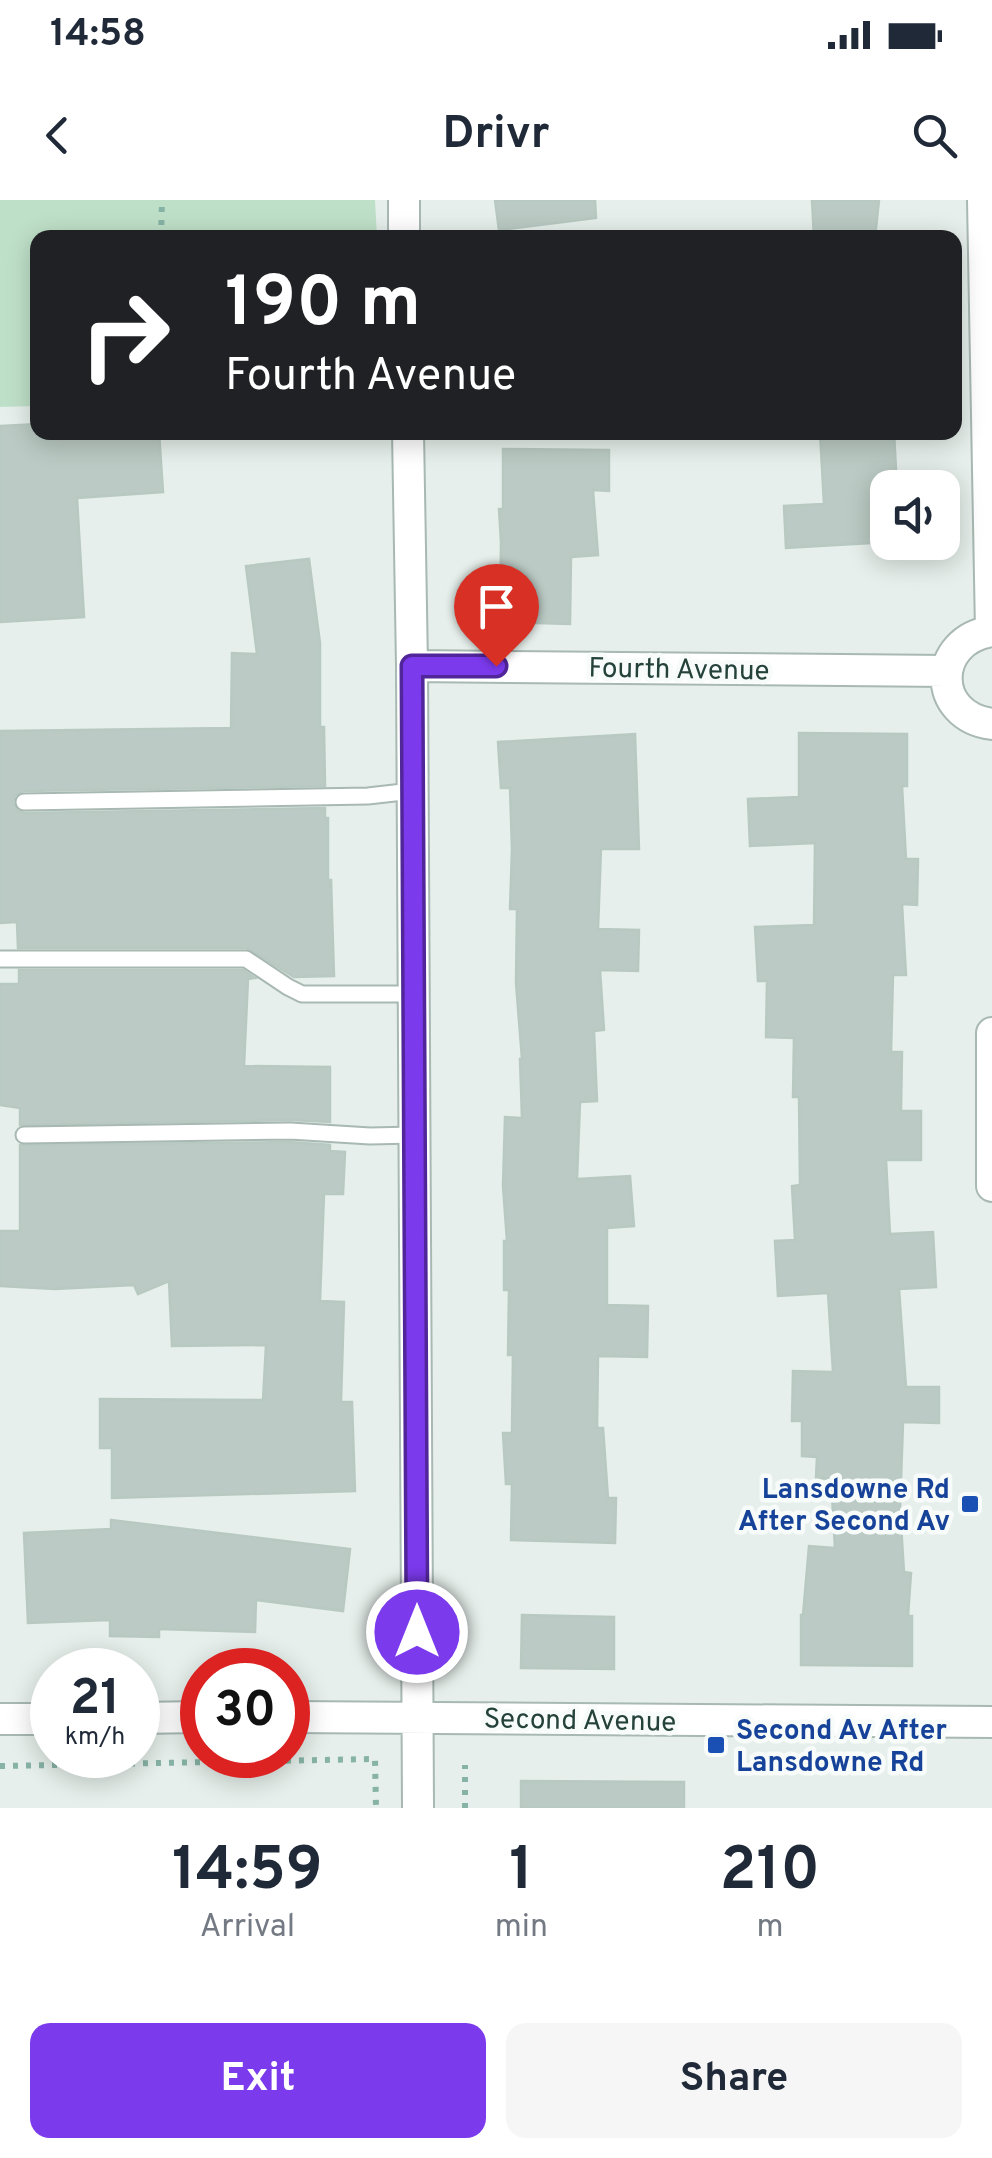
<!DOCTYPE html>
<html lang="en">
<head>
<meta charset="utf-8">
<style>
	:root { --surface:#fff; --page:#f6f6f7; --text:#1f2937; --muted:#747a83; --accent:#7c3aed }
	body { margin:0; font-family:Overpass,sans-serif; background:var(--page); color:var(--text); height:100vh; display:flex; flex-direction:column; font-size:38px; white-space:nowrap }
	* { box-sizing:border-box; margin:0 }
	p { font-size:32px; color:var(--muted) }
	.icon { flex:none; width:55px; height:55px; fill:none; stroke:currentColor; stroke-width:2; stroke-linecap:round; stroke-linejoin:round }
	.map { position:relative; height:1608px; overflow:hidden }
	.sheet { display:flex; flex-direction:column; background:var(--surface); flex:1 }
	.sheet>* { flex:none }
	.guide { position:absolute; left:30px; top:30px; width:932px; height:210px; border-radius:20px; box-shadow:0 5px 25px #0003; background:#202124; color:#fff; overflow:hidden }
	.tools { position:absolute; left:870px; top:270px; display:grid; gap:20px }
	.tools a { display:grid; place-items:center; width:90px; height:90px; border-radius:20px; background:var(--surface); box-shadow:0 5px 25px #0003; font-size:50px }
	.speed { position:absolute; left:30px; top:1448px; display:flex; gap:20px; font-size:50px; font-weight:700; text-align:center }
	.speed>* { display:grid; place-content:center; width:130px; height:130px; border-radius:50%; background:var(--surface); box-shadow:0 5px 25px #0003; line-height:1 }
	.speed small { font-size:25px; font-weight:400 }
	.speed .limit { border:15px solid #d22; background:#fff; color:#111 }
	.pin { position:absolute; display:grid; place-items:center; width:85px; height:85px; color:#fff; margin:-102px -42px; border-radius:50% 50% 50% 0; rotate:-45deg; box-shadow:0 0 10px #0007 }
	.pin .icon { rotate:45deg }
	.me { position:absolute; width:110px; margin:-55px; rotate:0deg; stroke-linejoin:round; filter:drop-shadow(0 0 8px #0008) }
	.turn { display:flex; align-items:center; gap:35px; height:210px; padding:0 30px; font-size:45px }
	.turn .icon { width:130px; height:130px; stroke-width:2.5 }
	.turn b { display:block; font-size:70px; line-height:85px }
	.eta { display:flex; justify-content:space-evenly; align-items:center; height:170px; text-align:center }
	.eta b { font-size:60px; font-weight:700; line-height:70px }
	.primary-button { display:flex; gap:20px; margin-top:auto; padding:20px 30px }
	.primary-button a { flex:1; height:115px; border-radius:20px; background:var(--accent); color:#fff; font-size:40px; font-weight:700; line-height:115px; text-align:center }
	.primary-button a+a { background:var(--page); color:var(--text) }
	.status { display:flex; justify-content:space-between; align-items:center; height:70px; padding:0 50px; background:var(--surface); direction:ltr }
	.status svg { height:28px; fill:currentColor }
	header { display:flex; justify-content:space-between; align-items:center; height:130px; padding:0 30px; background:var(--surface); font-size:45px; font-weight:700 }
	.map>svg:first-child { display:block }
</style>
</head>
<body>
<div class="status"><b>14:58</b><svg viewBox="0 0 49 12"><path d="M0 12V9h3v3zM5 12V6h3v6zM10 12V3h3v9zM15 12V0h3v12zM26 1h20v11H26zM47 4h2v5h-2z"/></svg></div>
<header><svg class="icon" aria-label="back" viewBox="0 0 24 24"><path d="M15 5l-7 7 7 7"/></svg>Drivr<svg class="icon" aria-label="search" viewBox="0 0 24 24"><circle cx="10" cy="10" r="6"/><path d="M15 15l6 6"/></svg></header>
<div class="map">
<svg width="992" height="1608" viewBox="0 0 992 1608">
	<rect width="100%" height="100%" fill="#e6efeb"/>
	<path fill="#bfe0c8" d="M0,0H375L377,37L38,38L37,206L0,207Z"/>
	<path fill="#bbcac4" stroke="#b8c9c2" stroke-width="2.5" d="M495,0H595L596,18L499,30Z
		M812,0H879L875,38H814Z
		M38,224V232H159L163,292L77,298L84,417L0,422V226Z
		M820,232H894L897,288H888V342L786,348L784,306L824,304Z
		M503,249L609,250V291L593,290L598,355L571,357L570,424L500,422L501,342L499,309H503Z
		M309,359L320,443V527H324L325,586L24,591L15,596L13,603L18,611L24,613L325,608V618H328V680H331L334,776L294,777L246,748H18L17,722L0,723V531L231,528L232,453L257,454L246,366Z
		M799,533L907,534V586H902L906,659H918L917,705L902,704L906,775H893L891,852H902L901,911H921V960H886L890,1034L933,1032L936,1087L899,1089L906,1187H939V1223L903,1222L900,1309L904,1372L911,1373L908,1416H912V1466L801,1465V1415H803L809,1346L835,1348L831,1279L816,1278L817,1257L802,1256V1221H792L793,1171L833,1172L828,1093L778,1096L775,1041L795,1040L792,986L800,985L799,897H793L794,838L766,837L767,781H758L755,727L814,725L815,643L750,646L748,599L799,597Z
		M635,534L639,649H601L598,729L639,730L638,771L600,770L604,830L594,831L597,901L580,902L577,979L630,976L634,1026L607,1028V1105L648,1106L647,1157L598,1156L597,1228H603L608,1298H616L615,1343L511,1340L512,1284H506L503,1233H512L513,1155H508L509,1090H504V1041H507L503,986L505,917L522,918L520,859H522L516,783L517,709H510L512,649L510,588H501L498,542Z
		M19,770H243L255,778L248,779L244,866L330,867V922L290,920L20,925V908L0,905V784H19Z
		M290,942L330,945V951L345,952L343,994H324L320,1101L344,1102L341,1202H352L355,1291L112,1298V1248H100V1199L263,1200L266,1145L172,1146L169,1081L138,1094L134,1085L55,1089L0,1086V1031H20V945Z
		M111,1320L350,1349L343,1411L256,1400L255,1432L159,1429V1437L110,1436V1420L28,1423L24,1333L111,1329Z
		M522,1415L614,1417V1469L521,1468Z
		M521,1581L684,1582V1608H521Z"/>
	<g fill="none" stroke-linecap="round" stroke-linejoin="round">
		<g stroke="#a8b8b2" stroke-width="19">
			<path id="service" d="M24,602L368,596L412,591
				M0,759H246L288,787L302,794H413
				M24,935L290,931L370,936L414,935"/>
		</g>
		<g stroke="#a8b8b2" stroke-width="34">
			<path id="minor" d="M404,0V38
				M983,0L991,431
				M408,232L412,466L418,1608
				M992,431C932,440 931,516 992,524
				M412,466L947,471
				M992,833V986
				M288,1517L992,1522
				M138,1518L202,1517
				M0,1519H52"/>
		</g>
		<path stroke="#86b3a5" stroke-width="6" stroke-dasharray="5 8" stroke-linecap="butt" d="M161,38L162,0
			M0,1566L375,1559L376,1608
			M465,1608V1565"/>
		<use href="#service" stroke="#fff" stroke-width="15"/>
		<use href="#minor" stroke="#fff" stroke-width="30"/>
	</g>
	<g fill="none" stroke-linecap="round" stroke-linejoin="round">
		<g stroke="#51269a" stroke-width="25">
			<path id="route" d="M417,1432L412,466H496"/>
		</g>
		<use href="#route" stroke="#7c3aed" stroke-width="18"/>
	</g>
	<g fill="#1a4fb4" stroke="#f7fbf9" stroke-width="4">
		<rect x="960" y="1294" width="20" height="20" rx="5"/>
		<rect x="706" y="1535" width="20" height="20" rx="5"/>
	</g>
	<g text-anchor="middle" stroke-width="9" stroke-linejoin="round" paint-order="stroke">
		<g font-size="28" fill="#24423a" stroke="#f7fbf9">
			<text transform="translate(679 468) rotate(1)" y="10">Fourth Avenue</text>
			<text transform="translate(580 1519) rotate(1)" y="10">Second Avenue</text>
		</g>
		<g font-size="28" font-weight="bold" fill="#164399" stroke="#f7fbf9" text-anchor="end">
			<text x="950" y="1298">Lansdowne Rd<tspan x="950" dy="32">After Second Av</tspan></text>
			<text x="736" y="1539" text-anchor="start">Second Av After<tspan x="736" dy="32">Lansdowne Rd</tspan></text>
		</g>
	</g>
</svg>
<div class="tools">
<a><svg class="icon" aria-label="sound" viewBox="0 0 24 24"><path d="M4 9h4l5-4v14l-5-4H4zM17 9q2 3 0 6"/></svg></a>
</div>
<div class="speed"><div>21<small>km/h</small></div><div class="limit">30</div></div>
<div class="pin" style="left:496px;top:466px;background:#d93025"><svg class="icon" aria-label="arrive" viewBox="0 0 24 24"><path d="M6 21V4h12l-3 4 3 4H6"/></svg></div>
<svg class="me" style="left:417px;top:1432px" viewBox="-20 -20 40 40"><circle r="17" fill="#7c3aed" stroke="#fff" stroke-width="3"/><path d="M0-11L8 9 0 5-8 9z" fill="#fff"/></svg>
<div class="guide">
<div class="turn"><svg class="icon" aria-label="right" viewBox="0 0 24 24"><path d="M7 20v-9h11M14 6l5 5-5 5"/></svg><div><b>190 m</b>Fourth Avenue</div></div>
</div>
</div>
<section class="sheet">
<div class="eta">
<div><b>14:59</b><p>Arrival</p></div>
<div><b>1</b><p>min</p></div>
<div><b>210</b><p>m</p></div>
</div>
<div class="primary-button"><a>Exit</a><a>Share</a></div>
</section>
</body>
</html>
